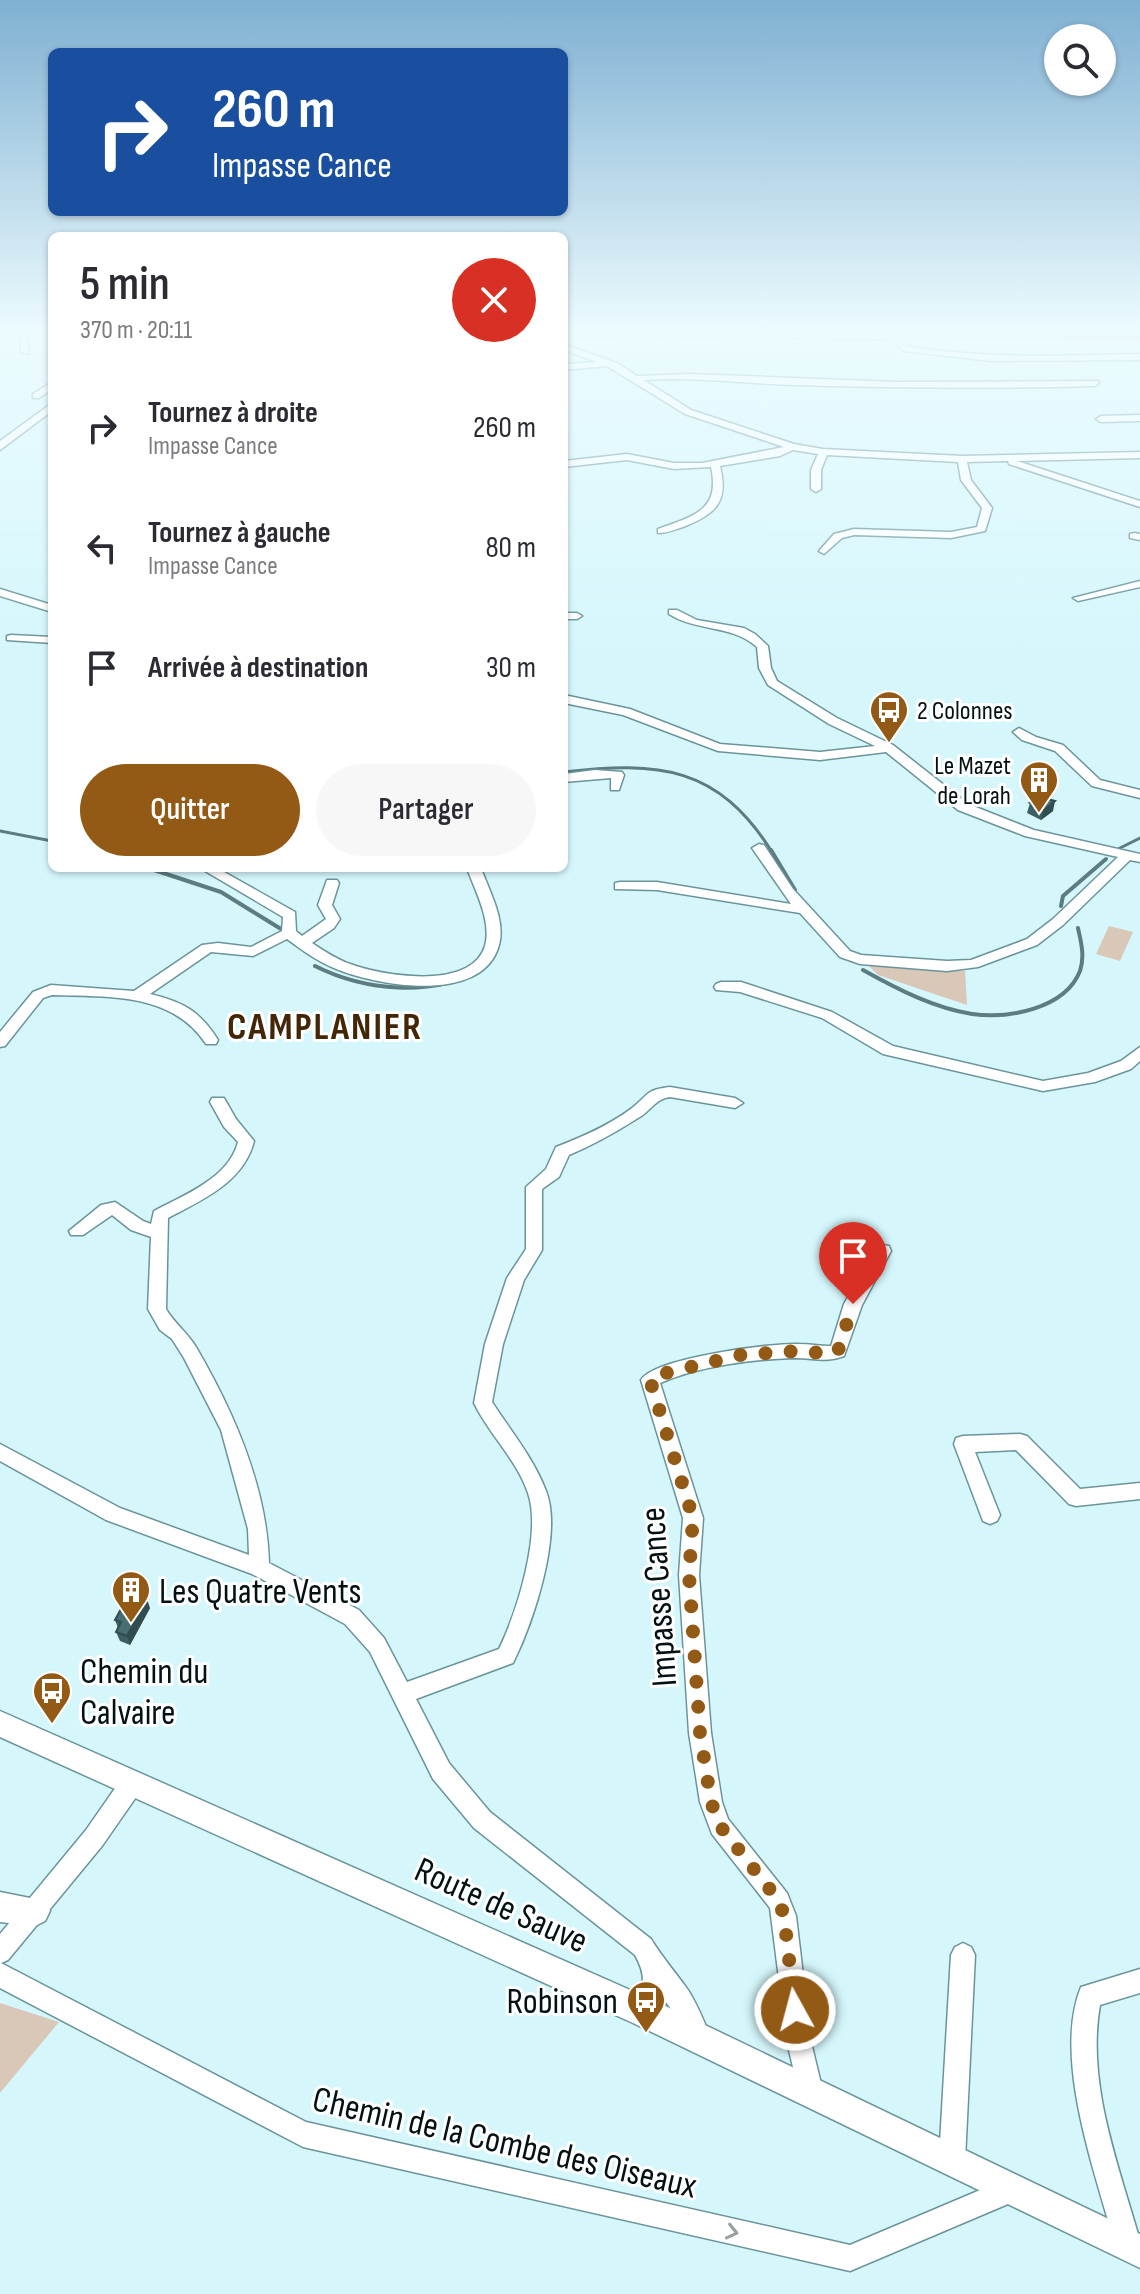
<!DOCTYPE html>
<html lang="fr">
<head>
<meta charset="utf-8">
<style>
	:root { --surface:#fff; --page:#f7f7f7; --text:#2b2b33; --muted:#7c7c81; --accent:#935a16 }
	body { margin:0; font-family:"Sofia Sans Condensed",sans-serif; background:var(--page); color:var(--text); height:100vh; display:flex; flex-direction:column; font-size:30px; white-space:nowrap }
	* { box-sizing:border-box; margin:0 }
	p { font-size:26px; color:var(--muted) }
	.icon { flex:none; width:44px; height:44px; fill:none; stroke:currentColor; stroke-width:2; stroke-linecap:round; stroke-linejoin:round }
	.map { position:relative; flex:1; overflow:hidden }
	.drawer { position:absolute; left:48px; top:232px; width:520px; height:640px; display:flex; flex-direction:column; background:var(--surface); border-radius:12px; box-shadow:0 2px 6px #0004 }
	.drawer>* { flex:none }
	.top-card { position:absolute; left:48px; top:48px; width:520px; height:168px; border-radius:12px; box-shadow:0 2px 6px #0004; background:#1a4fa0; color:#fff; overflow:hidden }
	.fabs { position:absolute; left:1044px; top:24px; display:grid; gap:16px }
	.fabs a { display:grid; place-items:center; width:72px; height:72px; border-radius:50%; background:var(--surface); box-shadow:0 2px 6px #0004; font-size:40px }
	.pin { position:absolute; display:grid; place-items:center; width:68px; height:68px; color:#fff; margin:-82px -34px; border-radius:50% 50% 50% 0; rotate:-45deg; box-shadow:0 0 8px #0007 }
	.pin .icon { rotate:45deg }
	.me { position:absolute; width:88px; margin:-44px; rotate:353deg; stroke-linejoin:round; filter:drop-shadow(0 0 6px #0008) }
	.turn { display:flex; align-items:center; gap:28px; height:168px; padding:0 32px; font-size:36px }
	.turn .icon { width:104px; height:104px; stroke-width:2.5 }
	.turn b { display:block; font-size:56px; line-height:68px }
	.round { display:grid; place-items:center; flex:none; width:84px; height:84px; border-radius:42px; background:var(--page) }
	.overview { display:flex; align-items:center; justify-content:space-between; height:136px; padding:0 32px }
	h1 { font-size:48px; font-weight:600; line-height:60px }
	.cta { display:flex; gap:16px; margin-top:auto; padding:16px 32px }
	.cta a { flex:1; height:92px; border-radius:48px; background:var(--accent); color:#fff; font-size:32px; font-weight:600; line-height:92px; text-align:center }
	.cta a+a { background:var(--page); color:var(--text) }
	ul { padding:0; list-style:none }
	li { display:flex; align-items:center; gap:24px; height:120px; padding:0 32px }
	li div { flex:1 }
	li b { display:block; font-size:30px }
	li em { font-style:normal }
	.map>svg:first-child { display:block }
</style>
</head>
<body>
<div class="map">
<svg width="1140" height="2294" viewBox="0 0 1140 2294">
	<rect width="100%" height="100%" fill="#d5f7fc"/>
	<path fill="#d9c7b8" d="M1109,926L1133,932L1120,961L1096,954Z
		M864,961L965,971L967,1005L878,975Z
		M0,2003L59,2022L0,2093Z"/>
	<path fill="#c3a991" d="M613,328H1140V341L613,332Z"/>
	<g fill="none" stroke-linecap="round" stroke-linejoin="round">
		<path stroke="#5b7d81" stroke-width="3" d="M564,772C659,761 718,766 772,852
			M0,831L52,841
			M1118,849L1140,838"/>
		<path stroke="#5b7d81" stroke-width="4" d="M771,850L795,890
			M148,868L221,892L281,929
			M1061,906L1063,896L1106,859
			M315,966C365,991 431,997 481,970
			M863,970C897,989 934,1008 972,1014C1008,1019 1065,1009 1080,971C1085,956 1081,942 1078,928"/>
		<g stroke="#6b949a" stroke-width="3">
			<path id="minor" d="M20,328H28V354L21,352Z
				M564,332L896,335L906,346C984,359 1062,356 1140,354V360L991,361L903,351L893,339L564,336Z
				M564,344L619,364L637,376L690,374L896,382L1098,381L1099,383L1095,386C995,389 896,388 796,385C746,384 695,376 644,380L691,410L794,444L823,449L962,456L1140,452V458L1017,461L1140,501V507L1009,464L1008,461L967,462L971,480L992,508L985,531L951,538L854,535L842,538L824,554L819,551L834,534L854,529L951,532L977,527L982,508L961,480L958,462L827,455L821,470V489L816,492L811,489V470L818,454L793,450L780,456L720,466C729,502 716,514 683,527C674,530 667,533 658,533V529C693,516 721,511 711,467L674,469L627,460L564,467V461L627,454L674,463H702L784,447L685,414L607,366L564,370V364L597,362L564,350Z
				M52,382V389L39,398H33V394Z
				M1140,415V421L1101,422L1096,419L1101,416Z
				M1134,533L1140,534V540L1130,538V534Z
				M1140,581V587L1078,601L1073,598Z
				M0,589L52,605V612L0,596Z
				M669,610H677L697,620L744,628L755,634L768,646L771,668L777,681L837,718L893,745L968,804L1034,830L1140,854V862L1130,860L1063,925L1037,945L978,967L947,971L860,964L840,957L800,913L657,890L615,889V883L620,882H657L791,904L752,848L759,844L764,845L793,889L850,951L861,955L947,961L971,960L1027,939L1053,919L1118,857L1025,836L958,810L886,752L820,760L718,751L623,715L564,703V695L630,709L720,744L820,752L875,746L829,724L768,685L759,668L757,647C731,624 697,632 669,614Z
				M564,613H577L582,616L577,619H564Z
				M11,635L52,637V643L7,640V636Z
				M1019,728L1036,737L1063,745L1100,780L1140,790V798L1092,786L1055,751L1022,740L1013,732Z
				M595,770L622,772L624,775L619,790H611V778L564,782V774Z
				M200,868H217L295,912L296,931L302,936L326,919L318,905L327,880H337L339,883L332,905L340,919L334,928L312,943C324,951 336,959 350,964C383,976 471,991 485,946C492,921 475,891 467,868H481C489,891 506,920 499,945C483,1005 376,986 334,968C317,961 302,950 287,939L253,956L211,952L150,994C183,1002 200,1011 218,1040L216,1044H206C172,992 108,997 52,995L43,998L5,1046L0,1047V1032L33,992L51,985L134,991L202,945L218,943L251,947L282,931L283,917Z
				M721,982H741L832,1012L893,1046L1043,1081L1088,1073L1121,1061L1140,1047V1061L1131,1069L1095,1082L1043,1091L883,1054L822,1018L740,992L716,990L714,987L716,984Z
				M670,1087L735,1098L743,1103L735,1108L670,1097C655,1099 651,1111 638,1118C616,1132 593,1145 569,1155L559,1177L542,1189V1250L524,1280L503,1344L492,1402C511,1431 534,1459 546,1491C563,1534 533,1623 513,1663L416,1699L449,1763L490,1812L651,1939C662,1957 676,1973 688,1990C697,2004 704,2021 710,2036L707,2045L698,2048L689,2045L671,2009L663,1998L653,2021L644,2024L635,2021L632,2012C642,1986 649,1981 635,1955L474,1828L433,1779L370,1652L345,1624L252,1574L106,1520L0,1461V1444L120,1508L249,1555L248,1529L221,1430L184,1358L172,1339L160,1330L148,1309L151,1237L131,1230L112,1215L83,1235H71L69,1231L101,1205L115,1202L143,1221L151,1224L154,1211C184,1195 229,1178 238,1142L224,1127L210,1102L212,1098H224L236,1119L254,1141C244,1182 202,1200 168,1218L166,1309C174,1323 187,1332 196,1347C234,1412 267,1487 269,1563L359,1610L384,1638L407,1682L499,1649C517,1612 542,1533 528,1493C517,1460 489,1434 474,1403L485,1344L507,1278L526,1249V1187L546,1169L556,1147C582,1137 610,1125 632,1108C650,1094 645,1090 670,1087Z
				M883,1245L889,1246L891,1251L862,1305L844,1356C827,1363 813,1358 795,1358C753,1359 699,1366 660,1383L703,1518L699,1575L711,1733L722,1802L728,1819L787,1893L796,1916L811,2042L823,2092L819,2101L810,2105L801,2101L787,2042L770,1908L712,1834L700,1802L689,1733L679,1575L683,1518L641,1380C653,1358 771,1343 799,1344C809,1344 820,1346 831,1346L844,1304L877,1246Z
				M1020,1434L1027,1436L1080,1489L1140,1483V1499L1076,1506L1069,1504L1016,1450L975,1452L1000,1515L997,1521L990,1524L983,1521L954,1444L956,1438L963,1436Z
				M133,1771L141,1774L144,1782L141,1790L102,1846L8,1960L1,1963L306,2122L850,2245L1011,2177L1020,2181L1024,2190L1020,2199L850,2271L303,2147L0,1988V1934L86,1830L125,1774Z
				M963,1943L971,1947L975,1955L965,2160L961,2169L952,2173L943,2169L939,2160L951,1955L955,1947Z
				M1140,1969V1993L1100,2005C1086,2084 1119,2166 1140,2241L1137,2254L1128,2258L1119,2254L1115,2245C1096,2174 1052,2058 1081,1987Z"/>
		</g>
		<g stroke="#6b949a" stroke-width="3">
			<path id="major" d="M52,403V411L0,450V441Z
				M0,1711L655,2001L1140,2234V2268L633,2023L0,1737Z
				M0,1892L45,1901L50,1911L45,1921L35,1926L0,1922Z"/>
		</g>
		<use href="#minor" fill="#fff" fill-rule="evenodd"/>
		<use href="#major" fill="#fff" fill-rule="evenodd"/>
	</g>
	<path fill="#3c5f63" d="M1030,803L1053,811L1041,820L1027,813Z
		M150,1608L130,1645L120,1641L116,1632L118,1628L115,1620L127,1611Z"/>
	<path fill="#314d50" d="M1055,801L1053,811L1041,820L1044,810Z
		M147,1599L150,1608L130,1645L127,1636Z"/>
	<path fill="#466e73" stroke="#314d50" stroke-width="2" d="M1044,798L1055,801L1044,810L1030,803Z
		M135,1596L147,1599L127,1636L116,1632L121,1622L115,1620L121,1609L127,1611Z"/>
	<defs><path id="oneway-chevron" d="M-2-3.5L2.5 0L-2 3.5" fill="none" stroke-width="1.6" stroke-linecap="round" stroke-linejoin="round" transform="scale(2)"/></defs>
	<use stroke="#9aa0a1" href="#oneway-chevron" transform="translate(732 2232) rotate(13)"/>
	<linearGradient id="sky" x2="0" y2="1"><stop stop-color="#7fb0d2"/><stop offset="0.51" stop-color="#ecfbfe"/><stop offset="1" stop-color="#ecfbfe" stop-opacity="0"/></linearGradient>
	<rect width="1140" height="649" fill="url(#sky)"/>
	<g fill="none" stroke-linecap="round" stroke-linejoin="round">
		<path stroke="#935a16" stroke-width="14" stroke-dasharray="0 25.2" d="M795,2010L784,1916L779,1901L720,1826L711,1802L700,1733L689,1575L693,1518L650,1380L654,1376L740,1355L798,1351L831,1354L838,1351L853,1304"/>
	</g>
	<defs>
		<g id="bus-pin" transform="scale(2)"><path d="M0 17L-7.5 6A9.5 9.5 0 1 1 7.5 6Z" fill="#935a16" stroke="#fff"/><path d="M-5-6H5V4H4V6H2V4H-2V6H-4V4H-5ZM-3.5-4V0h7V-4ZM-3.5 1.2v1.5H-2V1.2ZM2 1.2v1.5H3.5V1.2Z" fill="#fff"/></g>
		<g id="building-pin" transform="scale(2)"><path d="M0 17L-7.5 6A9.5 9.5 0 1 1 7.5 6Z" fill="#935a16" stroke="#fff"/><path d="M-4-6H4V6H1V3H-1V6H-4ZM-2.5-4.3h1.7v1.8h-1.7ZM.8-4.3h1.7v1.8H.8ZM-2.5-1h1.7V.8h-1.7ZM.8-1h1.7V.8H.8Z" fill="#fff"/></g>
	</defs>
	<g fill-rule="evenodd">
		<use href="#bus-pin" x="889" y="710"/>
		<use href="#building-pin" x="1039" y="780"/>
		<use href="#building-pin" x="131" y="1590"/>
		<use href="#bus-pin" x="52" y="1691"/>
		<use href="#bus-pin" x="646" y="2000"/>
	</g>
	<g text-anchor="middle" stroke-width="6" stroke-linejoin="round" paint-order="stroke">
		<g font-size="26" fill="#031114" stroke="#fff" text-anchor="start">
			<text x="917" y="719">2 Colonnes</text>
			<text x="1011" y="774" text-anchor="end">Le Mazet<tspan x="1011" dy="30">de Lorah</tspan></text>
		</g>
		<g font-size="36" fill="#031114" stroke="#fff" text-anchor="start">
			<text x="159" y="1603">Les Quatre Vents</text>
			<text x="80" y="1683">Chemin du<tspan x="80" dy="41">Calvaire</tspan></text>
			<text x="618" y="2013" text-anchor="end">Robinson</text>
		</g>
		<g font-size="36" fill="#031114" stroke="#fff">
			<text transform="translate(657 1597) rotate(-94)" y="13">Impasse Cance</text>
			<text transform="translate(502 1904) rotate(24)" y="13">Route de Sauve</text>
			<text transform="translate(505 2141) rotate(13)" y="13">Chemin de la Combe des Oiseaux</text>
		</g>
		<g font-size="38" font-weight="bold" letter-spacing="2" fill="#422607" stroke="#fff">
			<text x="325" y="1039">CAMPLANIER</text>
		</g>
	</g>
</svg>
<div class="fabs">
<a><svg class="icon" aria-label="search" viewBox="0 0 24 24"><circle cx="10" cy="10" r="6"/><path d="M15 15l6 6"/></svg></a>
</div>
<div class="pin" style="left:853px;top:1304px;background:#d93025"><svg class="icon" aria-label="arrive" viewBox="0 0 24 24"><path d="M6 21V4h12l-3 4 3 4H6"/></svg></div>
<svg class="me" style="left:795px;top:2010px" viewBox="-20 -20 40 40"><circle r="17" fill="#935a16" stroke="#fff" stroke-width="3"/><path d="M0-11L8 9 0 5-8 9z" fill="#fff"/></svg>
<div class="top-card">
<div class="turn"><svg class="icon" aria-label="right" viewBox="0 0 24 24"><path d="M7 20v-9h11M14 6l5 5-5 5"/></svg><div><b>260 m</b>Impasse Cance</div></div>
</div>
<section class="drawer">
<div class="overview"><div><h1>5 min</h1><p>370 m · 20:11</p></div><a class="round" style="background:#d93025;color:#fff"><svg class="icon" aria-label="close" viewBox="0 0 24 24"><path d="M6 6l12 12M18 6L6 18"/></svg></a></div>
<ul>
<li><svg class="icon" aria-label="right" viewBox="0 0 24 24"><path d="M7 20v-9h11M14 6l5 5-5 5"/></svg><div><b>Tournez à droite</b><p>Impasse Cance</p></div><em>260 m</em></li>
<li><svg class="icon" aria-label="left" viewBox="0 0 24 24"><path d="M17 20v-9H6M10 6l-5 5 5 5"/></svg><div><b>Tournez à gauche</b><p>Impasse Cance</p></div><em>80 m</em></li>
<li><svg class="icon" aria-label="arrive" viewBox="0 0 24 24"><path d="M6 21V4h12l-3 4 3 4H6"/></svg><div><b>Arrivée à destination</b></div><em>30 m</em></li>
</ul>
<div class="cta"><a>Quitter</a><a>Partager</a></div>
</section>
</div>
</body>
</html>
